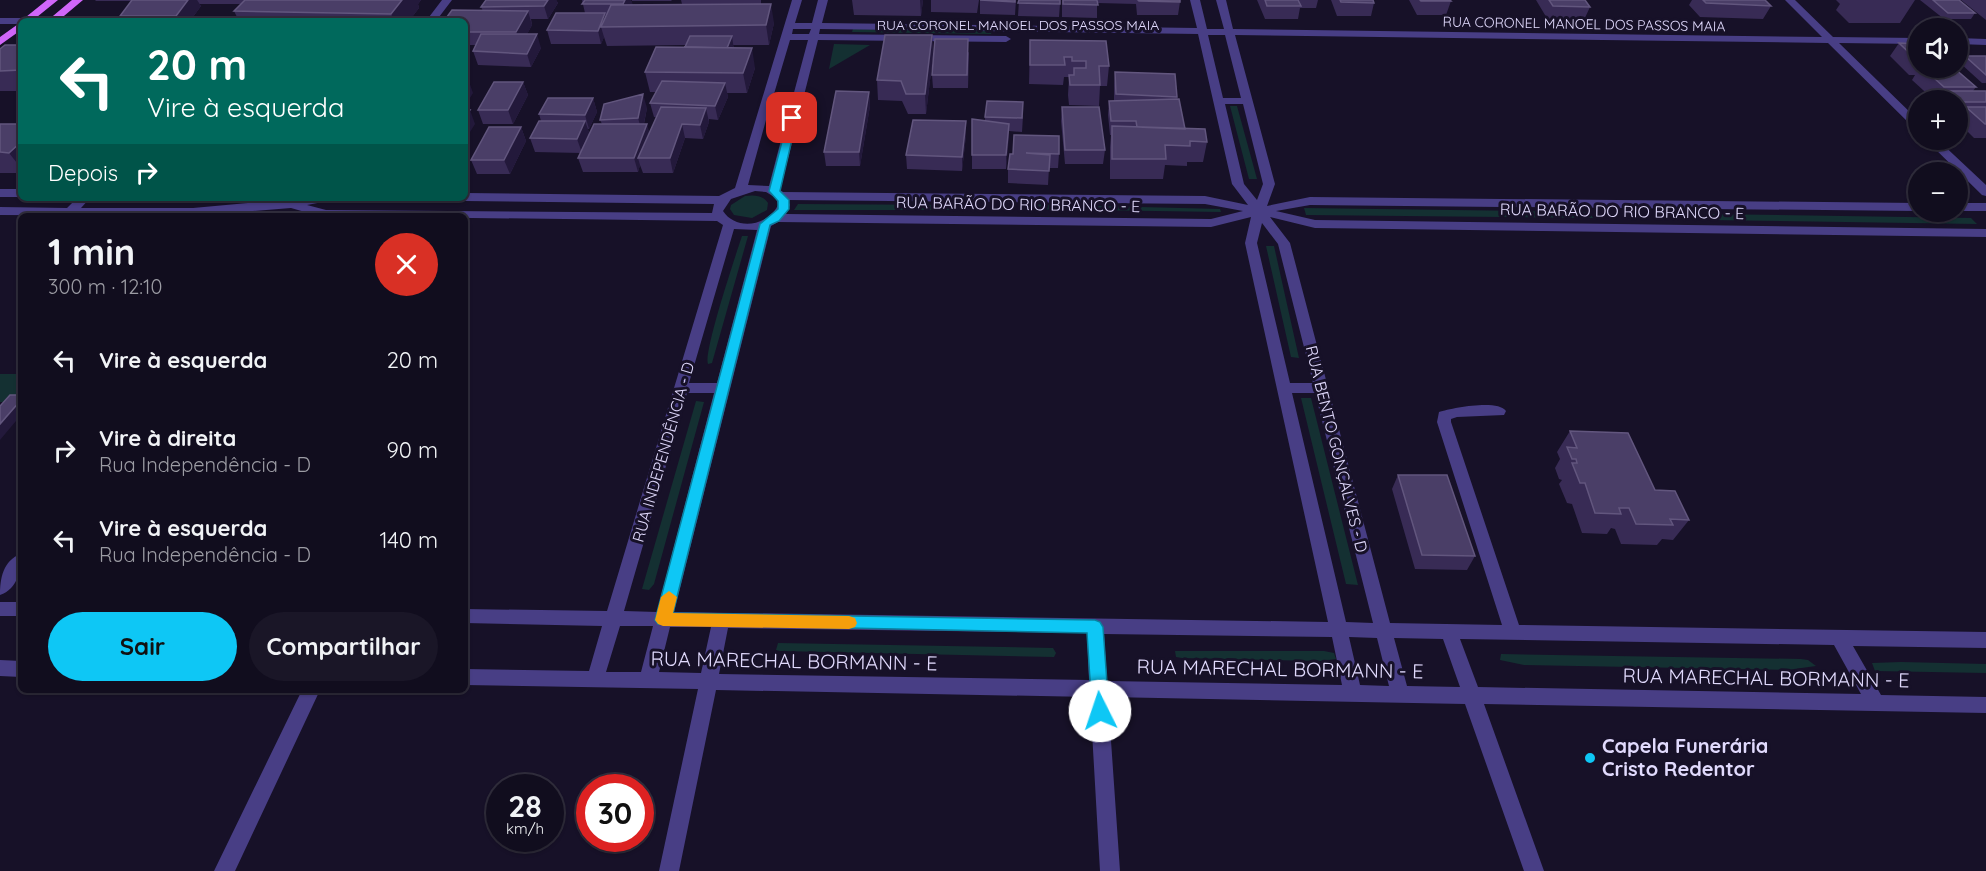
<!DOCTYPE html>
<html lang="pt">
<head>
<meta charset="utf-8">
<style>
	:root { --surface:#110d1e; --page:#1a1627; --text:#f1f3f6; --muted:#9c9ca4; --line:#302d3c; --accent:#0ec7f5 }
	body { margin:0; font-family:Quicksand,sans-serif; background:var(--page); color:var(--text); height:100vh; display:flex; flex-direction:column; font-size:22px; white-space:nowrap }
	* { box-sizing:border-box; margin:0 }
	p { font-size:20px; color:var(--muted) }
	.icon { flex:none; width:33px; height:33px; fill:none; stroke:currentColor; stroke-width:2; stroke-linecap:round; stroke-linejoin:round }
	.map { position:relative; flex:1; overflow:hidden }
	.details { position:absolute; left:18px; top:213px; width:450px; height:480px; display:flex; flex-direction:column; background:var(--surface); border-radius:9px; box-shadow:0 2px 4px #0004,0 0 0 2px var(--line) }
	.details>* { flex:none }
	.hud { position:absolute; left:18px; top:18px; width:450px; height:183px; border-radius:9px; box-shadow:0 2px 4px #0004,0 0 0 2px var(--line); background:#00695c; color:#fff; overflow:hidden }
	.buttons { position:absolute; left:1908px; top:18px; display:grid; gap:12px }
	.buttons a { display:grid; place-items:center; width:60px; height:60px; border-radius:50%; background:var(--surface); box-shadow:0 2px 4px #0004,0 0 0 2px var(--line); font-size:30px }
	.speed { position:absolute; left:486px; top:774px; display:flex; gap:12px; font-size:30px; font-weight:700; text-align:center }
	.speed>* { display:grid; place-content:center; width:78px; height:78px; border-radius:50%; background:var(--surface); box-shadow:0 2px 4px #0004,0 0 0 2px var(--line); line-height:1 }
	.speed small { font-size:15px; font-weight:400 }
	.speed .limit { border:9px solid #d22; background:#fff; color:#111 }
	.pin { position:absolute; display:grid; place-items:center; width:51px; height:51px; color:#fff; margin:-26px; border-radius:12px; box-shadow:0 3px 9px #0006 }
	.me { position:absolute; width:66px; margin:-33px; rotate:356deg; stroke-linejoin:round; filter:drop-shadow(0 0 4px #0008) }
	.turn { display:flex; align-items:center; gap:21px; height:126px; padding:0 30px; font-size:27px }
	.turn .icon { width:78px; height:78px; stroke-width:2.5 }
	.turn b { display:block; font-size:42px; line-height:51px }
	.then { display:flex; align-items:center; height:57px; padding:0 30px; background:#0003; gap:12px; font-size:22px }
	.round { display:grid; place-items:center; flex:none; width:63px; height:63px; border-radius:32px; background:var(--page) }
	.summary { display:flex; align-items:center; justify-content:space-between; height:102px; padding:0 30px }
	h1 { font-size:36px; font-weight:700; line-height:45px }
	.primary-button { display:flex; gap:12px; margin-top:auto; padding:12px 30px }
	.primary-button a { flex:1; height:69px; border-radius:36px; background:var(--accent); color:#111; font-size:24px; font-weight:700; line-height:69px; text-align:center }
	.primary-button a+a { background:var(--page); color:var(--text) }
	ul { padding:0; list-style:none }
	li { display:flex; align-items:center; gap:18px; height:90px; padding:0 30px }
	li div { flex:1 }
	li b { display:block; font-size:22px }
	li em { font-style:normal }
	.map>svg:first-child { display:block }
</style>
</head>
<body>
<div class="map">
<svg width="1986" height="871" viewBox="0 0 1986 871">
	<rect width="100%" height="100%" fill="#171128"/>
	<path fill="#143032" d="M853,29L992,31L991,34L852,32Z
		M834,44H835L870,45L829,69Z
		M1230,106H1237L1257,179H1249Z
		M745,196C754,195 763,195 768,203L767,210L752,218L734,215L730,209L731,205Z
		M798,204L954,205L953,210H794Z
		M1022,204L1220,209L1221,212L1021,209Z
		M1304,208L1589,212L1593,218L1306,215Z
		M1707,214L1971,218L1977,224L1710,220Z
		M742,236H748L712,363L708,364C703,353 736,254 742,236Z
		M1266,246H1274L1299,358L1291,357Z
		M0,374H21V402H0Z
		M1301,398H1311L1358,585L1346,584Z
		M696,401L704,402L654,584L649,590L642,589Z
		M778,643L1053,648L1056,653L1054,657L780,651L776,650Z
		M1175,651H1324L1334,653L1336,659L1321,661L1182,658L1176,657Z
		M1501,654L1801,659L1808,660L1816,666L1787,670L1524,665L1500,660Z
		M1901,662L1986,664V673L1875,671L1872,663Z"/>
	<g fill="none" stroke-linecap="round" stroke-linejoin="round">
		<path fill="#483e85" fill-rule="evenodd" d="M442,0H452L436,21H426Z
			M792,0H802L795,23H812L818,0H828L822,23L1197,28L1190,0H1200L1207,29H1224L1216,0H1226L1233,29L1822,37L1785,0H1795L1833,37L1918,38V44L1839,43L1918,120V129L1914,128L1828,43L1235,35L1275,184L1267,206L1310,197L1918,203V211L1310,205L1276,211L1315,220L1986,229V237L1315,228L1270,217L1290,243L1390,623L1502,625L1437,422L1439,412C1452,408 1498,399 1506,411L1504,415L1457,417L1451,419V422L1519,625L1986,632V648L1853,646L1881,695L1986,697V713L1484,704L1544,871H1524L1465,704L1108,697L1120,871H1100L1090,697L716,690L679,871H659L698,689L465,685V669L589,671L602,626L465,623V609L607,611L723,225L717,221L319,216L291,208L193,216L0,215V207L67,208L77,198H90L81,208H193L303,198H330L328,201L307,205L326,210L712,213L714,204L465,201L460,198H465V193L719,196L735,188ZM793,29H811L809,34H792ZM820,29L1198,34L1232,184L1248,205L1205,196L783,192L780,190L818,40L1006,42L1011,39L1006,36L819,34ZM1208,35H1225L1241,98H1223ZM790,40H808L788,115L768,114ZM1225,104H1243L1263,184L1257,200L1244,184ZM766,120L786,121L769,186L748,185ZM755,191L766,192L776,198L778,205C768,226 736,231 723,211L731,199ZM788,200L1205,204L1243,211L1211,219L786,214L790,205ZM1251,217L1245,243L1328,622L674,612L771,226L778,222L1211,227ZM1262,223L1278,244L1313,383H1290L1257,243ZM734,229L757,230L717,383H689ZM687,393H714L657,612L624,611ZM1292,393H1315L1373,623L1346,622ZM620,626H653L641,672H606ZM670,627H711L701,673L659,672ZM728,628L1087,633L1089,680L719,674ZM1104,634L1332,637L1342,685L1107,681ZM1349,637L1377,638L1389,686L1360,685ZM1394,638L1443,639L1460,687L1407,686ZM1460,639L1834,645L1861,694L1478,687Z
			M0,18H21L26,21H21V24H0Z
			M1958,38L1986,39V45L1958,44Z
			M1926,140H1938L1986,185V196L1982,195Z
			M0,189H21V197H0Z
			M1958,203H1986V211H1958Z
			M21,554C21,570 18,589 0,595C0,579 3,560 21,554Z
			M0,602H21V616H0Z
			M0,660L21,661V677L0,676Z
			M302,690H320L235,871H214Z"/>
		<path fill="#d066f9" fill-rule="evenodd" d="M47,0H58L32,21H21Z
			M72,0H83L58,21H47Z
			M21,22V30L0,45V37Z"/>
	</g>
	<path fill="#382b55" d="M95,0H421L418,4L419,8L409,21H239L234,11L241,4H199L201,6L190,21H123L120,16L131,1H96Z
		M486,0H556L558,3L548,19H531L532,25L527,34L541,48L531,67L478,65L473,51L476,45H465V21L483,11L481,7Z
		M582,0H631L632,5L682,4L681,0H761V4L774,23L769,45H733L734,48L755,68L747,93H727L728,97L718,120L709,119V122L703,139L685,138L673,173H643L640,165L638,172H583L578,158L581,153L535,152L530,138L541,121L539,114L593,98L597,112L589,129H588L589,134L602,124L600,120L647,108L644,124L650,133L656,117H654L650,103L656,92H650L645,72L685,47L686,45L607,46L604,37L601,44H551L547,30L585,13Z
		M632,0H672L671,1H632Z
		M852,0H923L921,16L854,15Z
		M931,0H979L977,13L931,12Z
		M980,0H1016L1015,15L980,14Z
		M1019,0L1060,4L1059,17L1018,16Z
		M1062,0H1097V18L1062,17Z
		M1098,0H1180V2L1178,15H1137L1136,4L1098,3Z
		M1257,0H1318L1316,8H1300L1298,19H1265Z
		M1331,0H1373L1374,3L1371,16H1337Z
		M1409,0H1450L1451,1L1446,15H1417Z
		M1536,0H1585L1590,7L1584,20H1548Z
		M1692,0H1765L1771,6L1763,19L1700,17L1689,5Z
		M1836,0H1915L1900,23H1849L1836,10L1840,4Z
		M1920,0H1959L1975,13L1971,19H1944Z
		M1961,0H1986V20Z
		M932,35L933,55L926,114H908L902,101L878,100L877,80Z
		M1030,40L1109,66L1107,86H1100L1099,106L1069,105L1068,95L1069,77H1064L1063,85L1029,84Z
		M1899,43L1918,44V68H1954L1976,87L1973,91H1986V138H1974L1958,122V119L1959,116H1958V100H1934L1912,80L1915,75H1909L1890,56Z
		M21,45V91H0V49Z
		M969,52L968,88H933L932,75Z
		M1965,56H1986V83H1982L1960,63Z
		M1115,72L1177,97L1185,129L1207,142L1203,162H1187V166L1165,165L1163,179H1110V147L1111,135H1110L1108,115L1109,101H1114V86Z
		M523,82L528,95L513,124H483L478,110Z
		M869,92L870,106L860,166H826L824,152Z
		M1062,107L1105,150L1103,164H1065L1061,121Z
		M1023,116L1022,132L1009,131L1006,169H972V119L985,121V117Z
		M966,121V135L962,171L907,169L906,155Z
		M0,124H21V173H0Z
		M521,127L526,141L510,174H477L471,160Z
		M1010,154H1059L1058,168H1049L1048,185L1008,183V169Z
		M1570,431L1655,490L1689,520L1673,540L1662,539L1657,545L1621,544L1615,529L1611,528L1607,534L1582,533L1572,504L1567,503L1559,484L1562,480L1559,479L1555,468L1560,459L1557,452Z
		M1398,475L1475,556L1467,570L1415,569L1392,489Z"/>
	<path fill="#23193b" d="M188,0H197L201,6L190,21H179L176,16Z
		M402,0H421L418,4L419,8L409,21H394L391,14Z
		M548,0H556L558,3L548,19L544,6Z
		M625,0H631L633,5L626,18L623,4Z
		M920,0H923L921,16Z
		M771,4L774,23L769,45L766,25Z
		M528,11L532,25L521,46L516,32Z
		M605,13L608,26L601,27L604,37L601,44L598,31Z
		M537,34L541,48L531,67L527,54Z
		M932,35L933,55L926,114L925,94Z
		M732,36L734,50H727Z
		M752,48L755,68L747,93L743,73Z
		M468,79L473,93L465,106V83Z
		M523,82L528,95L513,124L508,110Z
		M725,83L728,97L718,120L715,106Z
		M869,92L870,106L860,166L859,152Z
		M643,94L647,108L642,132L638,118Z
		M593,98L597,112L589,129L585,115Z
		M706,108L709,122L703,139L700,125Z
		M470,110L475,124L465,140V117Z
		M585,121L590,135L582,153L577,139Z
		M966,121V135L962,171V157Z
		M647,124L651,138L638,158L640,165L638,172L634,158Z
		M682,124L685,138L673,173L670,158Z
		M1009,124V138L1006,169V155Z
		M521,127L526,141L510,174L504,160Z
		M21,142V168L9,153Z
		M21,400V415L0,440V424Z"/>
	<path fill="#4a3e67" stroke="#62567e" stroke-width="1.5" d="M132,0H188L176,16H120Z
		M245,0H402L391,14L234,11Z
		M486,0H548L544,6L481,7Z
		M585,0H625L623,4H582Z
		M980,0H1015V2Z
		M1019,0H1060V4L1018,3Z
		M1063,0H1097L1098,5L1063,4Z
		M1138,0H1180V2L1139,1Z
		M1265,0H1298L1301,6H1267Z
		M1340,0H1373L1374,3L1341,2Z
		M1420,0H1450L1451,1H1421Z
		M1549,0H1585L1590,7L1553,6Z
		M1703,0H1765L1771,6L1706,3Z
		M1933,0H1959L1975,13H1948Z
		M771,4L766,25L601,27L611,5Z
		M452,10L528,11L516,32H465V21H444Z
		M556,13H605L598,31L547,30Z
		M481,34H537L527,54L473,51Z
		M885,35H932L925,94H906L901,81L877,80Z
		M690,36H732L727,48L685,47Z
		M935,39H968L967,75H932Z
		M1030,40L1106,41L1109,66H1099L1100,85H1070L1069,75H1074V68H1086V61H1072V57H1064L1065,65H1030Z
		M1899,43L1918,44V61Z
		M5,45H21V70L0,71V49Z
		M656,47L752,48L743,73L645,72Z
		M1965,56H1986V75Z
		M1923,68H1954L1976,87H1944Z
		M1115,72L1175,74L1177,97L1116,94Z
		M662,81L725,83L715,106L650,103Z
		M494,82H523L508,110H478Z
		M836,91L869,92L859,152H824Z
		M1950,91H1986V102H1963Z
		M643,94L638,118L600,120L604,104Z
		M548,98H593L585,115L539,114Z
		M1179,99L1185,129L1137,127L1136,121H1111L1109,101Z
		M987,101L1023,102L1022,118L985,117Z
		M661,107L706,108L700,125L682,124L670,158H638Z
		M1062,107H1099L1105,150H1065Z
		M1966,107H1986V124H1985Z
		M465,110H470L465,117Z
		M972,119L1009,124L1006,155H972Z
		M913,120L966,121L962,157L906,155Z
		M539,121H585L577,139L530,138Z
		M0,124H21V142L9,153L0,152Z
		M594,124H647L634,158H578Z
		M1112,126L1205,129L1207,142L1190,141V146L1165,145L1166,159H1112Z
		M489,127H521L504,160H471Z
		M1014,135L1059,136V154L1026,153L1050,155L1049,171L1008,169L1010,154H1013Z
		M10,395H21V400L0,424V406Z
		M1570,431L1628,433L1655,490L1675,491L1689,520L1670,519L1673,525L1636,524L1629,508H1619L1621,514L1595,513L1585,483H1580L1572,463H1577L1576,459H1572L1567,447L1577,448Z
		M1398,475H1447L1475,556L1422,555Z"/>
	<path fill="#0ec7f5" stroke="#09819f" stroke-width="1.5" d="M789,115L797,118L780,191L789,200V209L779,221L770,225L673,613L1095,620L1100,622L1103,627L1109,711L1106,717L1100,719L1094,717L1092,711L1087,633L658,624L655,620L760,224L778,209V201L769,191Z"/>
	<path fill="#f59e0b" d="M669,591L677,597L673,613L849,616L855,618L857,623L855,627L849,629L663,626L658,624L655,620L661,597Z"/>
	<circle fill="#0ec7f5" stroke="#171128" stroke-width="2" cx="1590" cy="758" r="6"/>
	<g text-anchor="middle" stroke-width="6" stroke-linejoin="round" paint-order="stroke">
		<g font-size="14" fill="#e1dafd" stroke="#171128">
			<text transform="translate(1584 24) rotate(1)" y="5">RUA CORONEL MANOEL DOS PASSOS MAIA</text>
			<text x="1018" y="30">RUA CORONEL MANOEL DOS PASSOS MAIA</text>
		</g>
		<g font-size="16" fill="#e1dafd" stroke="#171128">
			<text transform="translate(1018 204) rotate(1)" y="6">RUA BARÃO DO RIO BRANCO - E</text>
			<text transform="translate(1622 211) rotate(1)" y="6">RUA BARÃO DO RIO BRANCO - E</text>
			<text transform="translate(1337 449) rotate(76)" y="6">RUA BENTO GONÇALVES - D</text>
			<text transform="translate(663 452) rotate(-74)" y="6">RUA INDEPENDÊNCIA - D</text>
		</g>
		<g font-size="20" fill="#e1dafd" stroke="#171128">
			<text transform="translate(794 661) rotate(1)" y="7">RUA MARECHAL BORMANN - E</text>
			<text transform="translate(1280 669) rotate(1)" y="7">RUA MARECHAL BORMANN - E</text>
			<text transform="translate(1766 678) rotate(1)" y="7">RUA MARECHAL BORMANN - E</text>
		</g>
		<g font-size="20" font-weight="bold" fill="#e1dafd" stroke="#171128" text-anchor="start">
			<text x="1602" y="753">Capela Funerária<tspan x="1602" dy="23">Cristo Redentor</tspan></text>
		</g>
	</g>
</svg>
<div class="buttons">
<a><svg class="icon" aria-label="sound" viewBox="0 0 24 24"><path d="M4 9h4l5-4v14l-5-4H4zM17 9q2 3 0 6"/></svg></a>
<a>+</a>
<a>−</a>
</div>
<div class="speed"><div>28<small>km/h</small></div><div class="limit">30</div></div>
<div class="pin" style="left:792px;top:118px;background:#d93025"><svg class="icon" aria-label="arrive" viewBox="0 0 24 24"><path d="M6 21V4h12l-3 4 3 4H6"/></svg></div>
<svg class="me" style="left:1100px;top:711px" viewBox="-20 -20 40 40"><circle r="19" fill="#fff"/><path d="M0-13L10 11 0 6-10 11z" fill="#0ec7f5"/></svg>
<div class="hud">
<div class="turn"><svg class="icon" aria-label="left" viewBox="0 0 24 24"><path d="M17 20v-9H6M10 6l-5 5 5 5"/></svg><div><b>20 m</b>Vire à esquerda</div></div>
<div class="then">Depois<svg class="icon" aria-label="right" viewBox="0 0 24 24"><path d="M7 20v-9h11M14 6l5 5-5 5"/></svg></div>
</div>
<section class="details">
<div class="summary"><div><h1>1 min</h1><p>300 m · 12:10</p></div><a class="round" style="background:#d93025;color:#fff"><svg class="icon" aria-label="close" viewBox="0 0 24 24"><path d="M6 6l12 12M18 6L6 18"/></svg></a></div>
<ul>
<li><svg class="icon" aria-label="left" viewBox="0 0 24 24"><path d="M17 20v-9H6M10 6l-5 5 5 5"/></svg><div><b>Vire à esquerda</b></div><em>20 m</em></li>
<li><svg class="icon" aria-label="right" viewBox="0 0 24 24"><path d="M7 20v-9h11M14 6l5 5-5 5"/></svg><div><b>Vire à direita</b><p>Rua Independência - D</p></div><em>90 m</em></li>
<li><svg class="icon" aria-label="left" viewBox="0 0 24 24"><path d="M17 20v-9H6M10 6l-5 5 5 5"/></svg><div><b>Vire à esquerda</b><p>Rua Independência - D</p></div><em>140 m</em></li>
</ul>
<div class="primary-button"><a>Sair</a><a>Compartilhar</a></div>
</section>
</div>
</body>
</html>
